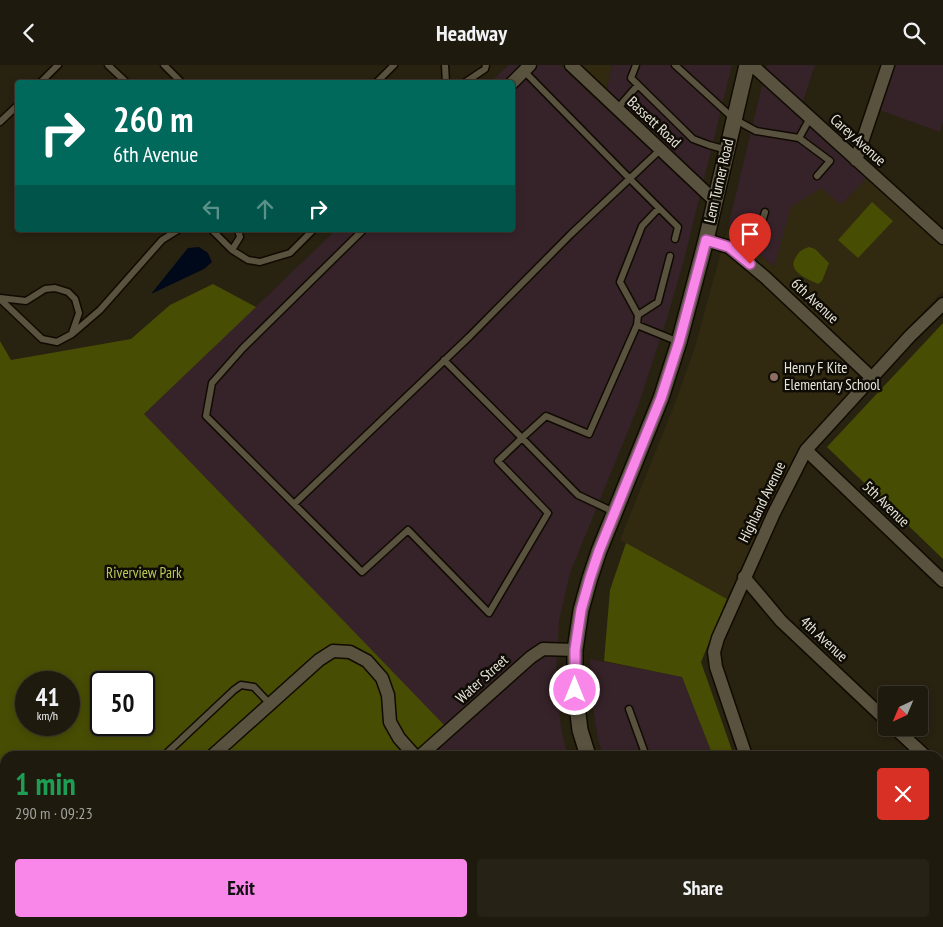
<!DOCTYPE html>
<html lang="en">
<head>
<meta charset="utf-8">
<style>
	:root { --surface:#1e1a0d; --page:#262316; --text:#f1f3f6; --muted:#a1a19d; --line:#3c382e; --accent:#f987e9 }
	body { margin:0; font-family:"PT Sans Narrow",sans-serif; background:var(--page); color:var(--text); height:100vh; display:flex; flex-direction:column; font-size:19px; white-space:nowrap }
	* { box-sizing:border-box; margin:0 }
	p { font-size:16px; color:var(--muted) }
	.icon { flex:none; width:28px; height:28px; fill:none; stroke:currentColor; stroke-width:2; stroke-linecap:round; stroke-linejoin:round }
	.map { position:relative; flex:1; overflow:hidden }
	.panel { position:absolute; left:0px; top:686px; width:944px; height:176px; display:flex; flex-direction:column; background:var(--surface); border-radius:15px 15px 0 0; box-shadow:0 2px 8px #0003,0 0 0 1px var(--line) }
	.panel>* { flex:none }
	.guide { position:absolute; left:15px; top:15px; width:500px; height:152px; border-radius:5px; box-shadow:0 2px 8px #0003,0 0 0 1px var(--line); background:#00695c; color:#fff; overflow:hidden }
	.needle { width:32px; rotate:224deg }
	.tools { position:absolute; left:878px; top:621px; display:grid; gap:10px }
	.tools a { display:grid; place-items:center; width:50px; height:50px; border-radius:5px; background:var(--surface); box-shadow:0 2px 8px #0003,0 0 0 1px var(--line); font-size:25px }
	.speed { position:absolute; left:15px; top:606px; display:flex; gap:10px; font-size:25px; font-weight:700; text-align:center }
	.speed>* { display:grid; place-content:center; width:65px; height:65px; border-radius:50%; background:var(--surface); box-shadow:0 2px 8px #0003,0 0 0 1px var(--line); line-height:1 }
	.speed small { font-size:12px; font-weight:400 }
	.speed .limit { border:2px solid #111; border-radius:8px; background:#fff; color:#111 }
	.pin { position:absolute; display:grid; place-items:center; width:42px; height:42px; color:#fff; margin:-51px -21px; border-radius:50% 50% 50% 0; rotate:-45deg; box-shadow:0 0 5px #0007 }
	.pin .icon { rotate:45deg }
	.me { position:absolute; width:55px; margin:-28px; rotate:0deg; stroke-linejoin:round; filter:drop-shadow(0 0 4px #0008) }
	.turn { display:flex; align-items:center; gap:18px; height:105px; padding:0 15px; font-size:22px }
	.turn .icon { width:65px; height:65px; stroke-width:2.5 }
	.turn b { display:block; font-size:35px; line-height:42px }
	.lanes { display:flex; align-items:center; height:48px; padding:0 15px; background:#0003; justify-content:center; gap:25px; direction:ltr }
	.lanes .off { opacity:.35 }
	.round { display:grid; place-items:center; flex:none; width:52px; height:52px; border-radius:5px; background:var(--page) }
	.headline { display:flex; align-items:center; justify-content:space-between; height:85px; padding:0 15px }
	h1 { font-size:30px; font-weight:800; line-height:38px; color:#1e9e55 }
	.primary-button { display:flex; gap:10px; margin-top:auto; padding:10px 15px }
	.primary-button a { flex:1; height:58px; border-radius:5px; background:var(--accent); color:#111; font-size:20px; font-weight:800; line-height:58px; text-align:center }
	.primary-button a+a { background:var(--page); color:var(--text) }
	header { display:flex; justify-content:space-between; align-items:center; height:65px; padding:0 15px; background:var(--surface); font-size:22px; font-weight:800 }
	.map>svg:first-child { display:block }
</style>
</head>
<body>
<header><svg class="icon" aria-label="back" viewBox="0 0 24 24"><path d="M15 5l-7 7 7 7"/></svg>Headway<svg class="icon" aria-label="search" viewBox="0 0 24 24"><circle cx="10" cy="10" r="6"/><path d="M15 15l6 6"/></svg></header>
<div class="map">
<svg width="943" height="862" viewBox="0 0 943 862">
	<rect width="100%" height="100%" fill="#282211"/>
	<path fill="#362329" d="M509,0H560L603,41L612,0H732L684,195L667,253L637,344L570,508L559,556L556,610L561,663L567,691H412L144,349L336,165H512V18L490,17Z
		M767,0H815L799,48L868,112L841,140L774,202L728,162Z
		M892,0H943V56L940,67L877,44Z
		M590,594L682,612L713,691H603L598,674L591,629Z
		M530,858H624L625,862H529Z
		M666,858H727L729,862H668Z"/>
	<path fill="#312910" d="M560,0H612L603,41Z
		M868,112L943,179V226L801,381L784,411L727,534L620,475L674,341L695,282L728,162L774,202L791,142L821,123L841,140Z"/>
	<path fill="#484d04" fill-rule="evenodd" d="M872,137L893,156L858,193L838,175Z
		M809,182L815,184L829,198L822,216L818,219C807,214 786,206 796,192C799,186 803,184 809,182Z
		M213,219L256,242L144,349L445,661L412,691H5V795L0,789V276L11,295L131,274L170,240ZM26,618H69V660H26ZM101,618H144V660H101Z
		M943,258V494L827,382Z
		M626,478L727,534L701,597L734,691H713L682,612L604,596L610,525Z"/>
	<path fill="#00091a" d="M199,182L208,188L212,197L204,204L151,229L188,183Z
		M0,789L5,795V858H150L169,862H0Z
		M287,858H328L326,862H283Z"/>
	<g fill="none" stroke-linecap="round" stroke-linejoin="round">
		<g stroke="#100b00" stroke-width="9">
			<path id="service" d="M108,0L127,18
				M164,0L182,18
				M445,0L446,18
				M636,0L631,13L693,74L709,80L727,85
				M675,0L734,54L756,66L799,73L810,53
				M524,6L630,114L659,143L642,161L620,217L638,250L637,260L589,369L546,351L522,373L578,430L614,447
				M40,18L58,0
				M376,18L394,0
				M464,18L485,4L486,0
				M617,44L638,20
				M0,57L18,40
				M799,73L830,96L817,111
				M659,143L678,162L675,174
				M212,165L232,185L248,195L260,197L290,188L313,165
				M363,165L243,283L212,318L206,351L362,507L408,465L489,548L548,448L498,396L522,373L444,295
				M232,185L240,172L238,165
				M749,199L765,147
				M0,233L26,236L45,224L55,223L68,227L75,234L79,248L72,268
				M0,234L42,274L57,277L72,269L100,245L162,175L178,165
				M638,250L658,237L670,191
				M637,260L679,277
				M294,439L470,271L571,169L660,85
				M629,644L646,691
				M165,691L168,687L234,625L241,620L254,622L270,639"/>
		</g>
		<g stroke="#100b00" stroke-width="15">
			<path id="minor" d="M571,0L715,136
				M752,0L943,173
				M512,18L530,0
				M856,95L888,0
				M706,175L729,182L766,213L872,313
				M806,385L943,516
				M744,512L781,556L886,655
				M894,662L925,691
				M212,691L319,595L333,586L350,587L367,596L382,613L388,630L390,657L399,673L415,691
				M420,691L531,592L543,584L575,585
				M746,691L716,602L714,587L718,573L774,448L806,385L910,271L943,239
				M939,704L943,708
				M403,858L404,862
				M800,858L801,862
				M898,858L903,862
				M527,862L528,858"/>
		</g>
		<g stroke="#100b00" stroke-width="18">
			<path id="secondary" d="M588,691L580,665L575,625V585L581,545L590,513L599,486L661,333L679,277L706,175L747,0
				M649,858L651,862"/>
		</g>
		<path stroke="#8f8a7c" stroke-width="2" stroke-dasharray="1 4" stroke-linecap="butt" d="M0,812L5,808"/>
		<use href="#service" stroke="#59523f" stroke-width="6"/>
		<use href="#minor" stroke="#59523f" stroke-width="12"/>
		<use href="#secondary" stroke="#59523f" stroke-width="15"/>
	</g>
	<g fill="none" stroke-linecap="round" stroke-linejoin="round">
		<g stroke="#a25897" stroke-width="12">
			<path id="route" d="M575,625V585L581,545L590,513L599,486L661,333L679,277L706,175L729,182L750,199"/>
		</g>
		<use href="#route" stroke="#f987e9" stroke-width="9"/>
	</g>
	<circle fill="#8d6e63" stroke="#0e0c05" stroke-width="2" cx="774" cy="312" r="5"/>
	<g text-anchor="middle" stroke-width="5" stroke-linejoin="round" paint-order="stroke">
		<g font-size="15" fill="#e8e4d9" stroke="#0e0c05">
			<text transform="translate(654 57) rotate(43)" y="5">Bassett Road</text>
			<text transform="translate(858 75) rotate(42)" y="5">Carey Avenue</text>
			<text transform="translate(719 116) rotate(-77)" y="5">Lem Turner Road</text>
			<text transform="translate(815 236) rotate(43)" y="5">6th Avenue</text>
			<text transform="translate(762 437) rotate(-64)" y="5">Highland Avenue</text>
			<text transform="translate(886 439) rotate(44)" y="5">5th Avenue</text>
			<text transform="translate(824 574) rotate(43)" y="5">4th Avenue</text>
			<text transform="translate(482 614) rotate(-42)" y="5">Water Street</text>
		</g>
		<g font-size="15" fill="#e8e4d9" stroke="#0e0c05" text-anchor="start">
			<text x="784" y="308">Henry F Kite<tspan x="784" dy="17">Elementary School</tspan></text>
		</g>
		<g font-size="15" fill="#bdc856" stroke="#0e0c05">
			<text x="144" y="513">Riverview Park</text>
		</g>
	</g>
</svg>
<div class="tools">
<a><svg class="needle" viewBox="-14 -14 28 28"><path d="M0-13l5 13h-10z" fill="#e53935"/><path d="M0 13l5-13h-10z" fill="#a1a19d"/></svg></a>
</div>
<div class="speed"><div>41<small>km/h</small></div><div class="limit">50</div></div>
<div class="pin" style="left:750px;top:199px;background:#d93025"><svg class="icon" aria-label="arrive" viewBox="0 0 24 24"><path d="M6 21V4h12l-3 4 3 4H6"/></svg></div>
<svg class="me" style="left:575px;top:625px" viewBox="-20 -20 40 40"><circle r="17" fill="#f987e9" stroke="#fff" stroke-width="3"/><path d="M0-11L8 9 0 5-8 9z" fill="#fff"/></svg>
<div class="guide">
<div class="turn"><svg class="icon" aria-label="right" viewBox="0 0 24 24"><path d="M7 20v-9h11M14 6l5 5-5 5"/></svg><div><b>260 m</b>6th Avenue</div></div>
<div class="lanes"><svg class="icon off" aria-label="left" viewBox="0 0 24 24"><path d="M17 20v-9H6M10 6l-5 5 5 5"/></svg><svg class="icon off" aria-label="ahead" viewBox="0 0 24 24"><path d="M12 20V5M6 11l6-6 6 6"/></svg><svg class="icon" aria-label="right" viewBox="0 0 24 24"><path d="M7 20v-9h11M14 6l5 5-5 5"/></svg></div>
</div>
<section class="panel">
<div class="headline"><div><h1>1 min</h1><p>290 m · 09:23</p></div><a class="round" style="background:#d93025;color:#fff"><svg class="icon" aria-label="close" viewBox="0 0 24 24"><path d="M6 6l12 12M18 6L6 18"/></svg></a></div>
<div class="primary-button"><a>Exit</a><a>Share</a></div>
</section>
</div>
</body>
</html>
